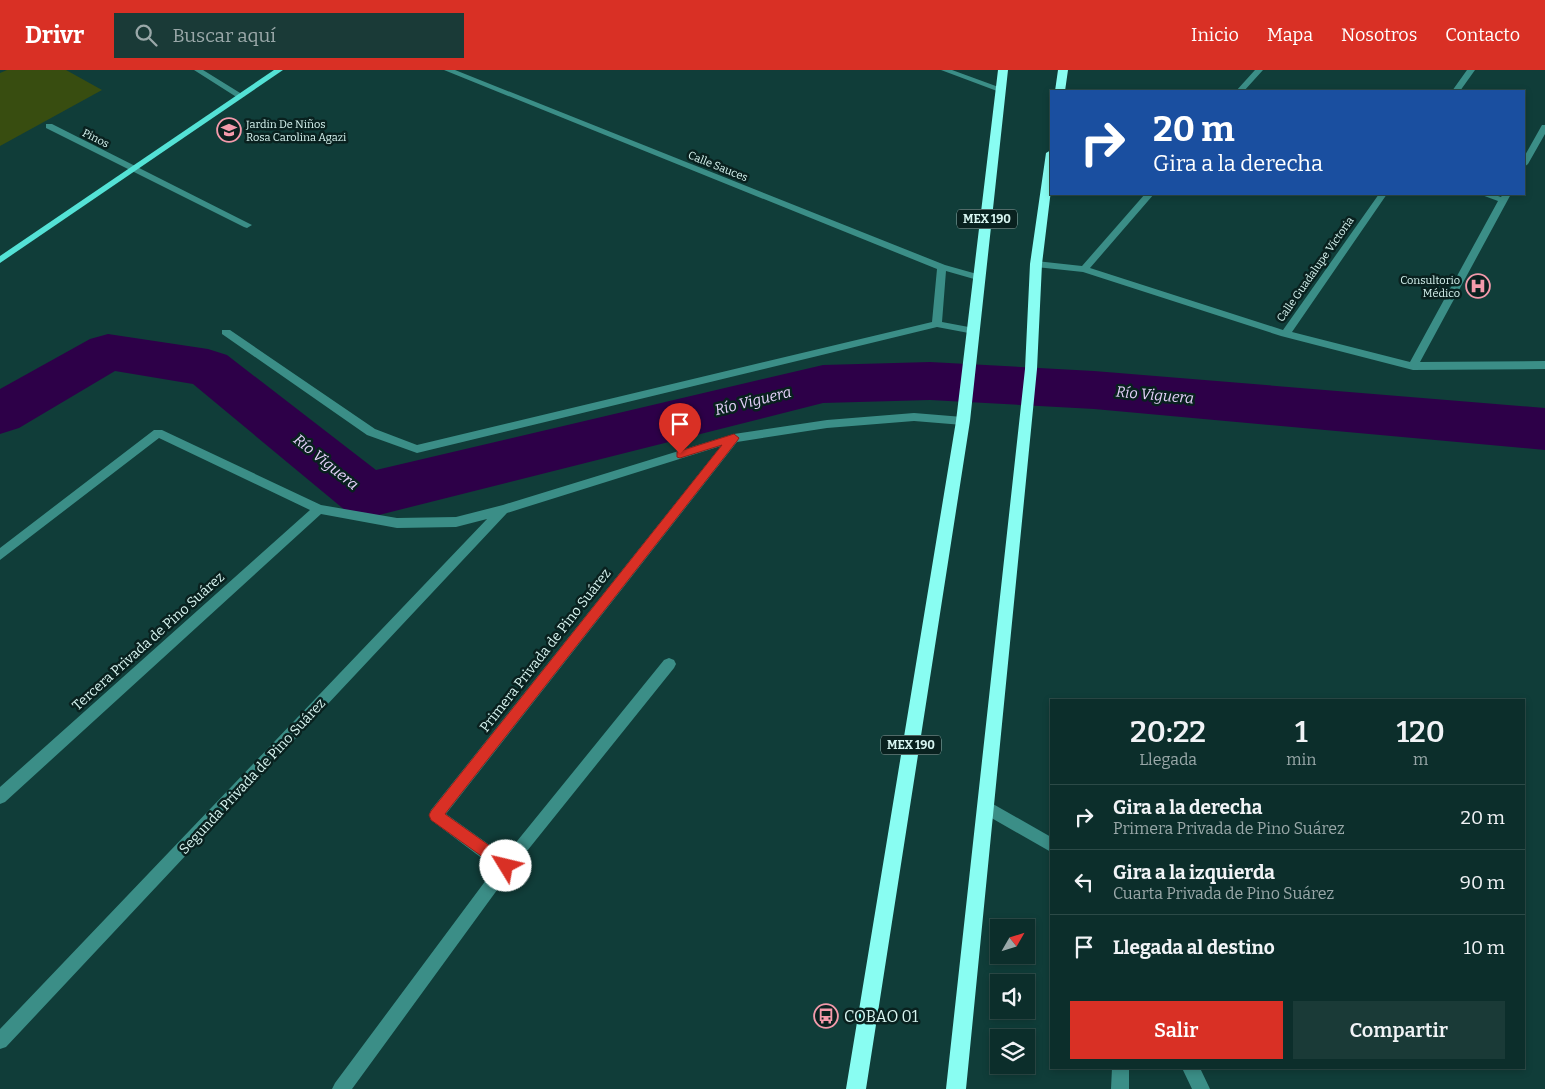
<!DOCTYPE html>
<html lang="es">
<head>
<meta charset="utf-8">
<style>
	:root { --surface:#0c2e2b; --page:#1a3a37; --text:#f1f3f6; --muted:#9aa8a9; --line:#2c4a47; --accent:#d93025 }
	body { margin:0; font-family:Bitter,serif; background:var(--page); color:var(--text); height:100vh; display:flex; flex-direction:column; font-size:19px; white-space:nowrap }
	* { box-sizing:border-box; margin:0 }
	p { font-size:16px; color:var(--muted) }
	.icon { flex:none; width:28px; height:28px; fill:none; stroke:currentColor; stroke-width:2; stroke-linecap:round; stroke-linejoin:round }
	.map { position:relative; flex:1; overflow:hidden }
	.side { position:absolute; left:1050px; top:629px; width:475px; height:370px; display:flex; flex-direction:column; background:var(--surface); border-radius:0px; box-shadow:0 2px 8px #0003,0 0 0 1px var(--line) }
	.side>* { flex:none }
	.guide { position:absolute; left:1050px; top:20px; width:475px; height:105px; border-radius:0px; box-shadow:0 2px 8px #0003,0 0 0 1px var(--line); background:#1a4fa0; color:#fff; overflow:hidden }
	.needle { width:32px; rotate:51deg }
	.controls { position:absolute; left:990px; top:849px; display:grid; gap:10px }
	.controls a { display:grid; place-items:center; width:45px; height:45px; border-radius:0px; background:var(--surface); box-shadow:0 2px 8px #0003,0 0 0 1px var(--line); font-size:25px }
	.pin { position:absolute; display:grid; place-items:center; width:42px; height:42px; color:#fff; margin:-51px -21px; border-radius:50% 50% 50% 0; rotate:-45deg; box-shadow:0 0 5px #0007 }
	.pin .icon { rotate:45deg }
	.me { position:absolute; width:55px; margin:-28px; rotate:306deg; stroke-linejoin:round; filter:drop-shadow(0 0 4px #0008) }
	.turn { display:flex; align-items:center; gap:18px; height:105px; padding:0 20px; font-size:22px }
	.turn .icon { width:65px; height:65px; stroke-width:2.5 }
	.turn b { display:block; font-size:35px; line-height:42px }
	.eta { display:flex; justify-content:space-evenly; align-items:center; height:85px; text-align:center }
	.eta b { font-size:30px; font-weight:600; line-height:35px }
	.cta { display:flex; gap:10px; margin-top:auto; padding:10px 20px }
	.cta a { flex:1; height:58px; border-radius:0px; background:var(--accent); color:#fff; font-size:20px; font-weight:600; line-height:58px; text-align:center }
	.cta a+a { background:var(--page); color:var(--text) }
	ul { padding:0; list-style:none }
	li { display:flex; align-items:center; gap:15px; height:65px; padding:0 20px; border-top:1px solid var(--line) }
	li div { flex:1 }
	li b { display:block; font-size:19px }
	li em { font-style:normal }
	header { display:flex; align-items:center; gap:30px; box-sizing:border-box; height:70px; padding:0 25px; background:var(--accent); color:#fff }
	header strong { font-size:24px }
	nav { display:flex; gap:28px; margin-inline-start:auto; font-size:18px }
	.search { width:350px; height:45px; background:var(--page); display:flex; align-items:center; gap:12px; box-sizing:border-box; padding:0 18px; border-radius:0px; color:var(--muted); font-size:19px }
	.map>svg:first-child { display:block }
</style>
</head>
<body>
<header>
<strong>Drivr</strong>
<div class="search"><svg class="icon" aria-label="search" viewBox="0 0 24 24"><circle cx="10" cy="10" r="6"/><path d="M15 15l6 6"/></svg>Buscar aquí</div>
<nav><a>Inicio</a><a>Mapa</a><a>Nosotros</a><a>Contacto</a></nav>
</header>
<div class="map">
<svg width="1545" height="1019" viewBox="0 0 1545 1019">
	<rect width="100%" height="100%" fill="#103d39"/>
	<path fill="#384d10" d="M7,0H66L102,20L0,76V3Z"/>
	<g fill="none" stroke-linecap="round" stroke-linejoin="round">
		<path fill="#2d0048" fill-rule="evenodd" d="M108,264L208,279L227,285L376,400L823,295L930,292L1094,301L1545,338V380L1094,339L930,330L823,333L367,448L346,441L193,314L115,301L19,358L0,364V319L90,269Z"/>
		<path fill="#3b8e87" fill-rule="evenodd" d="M194,0H203L245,26L238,28Z
			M444,0H455L945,195L984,206V210L981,211L946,201L942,252L974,258L979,261L974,264L937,257L417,383L367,365L222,264V260H230L375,359L417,375L932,252L937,199Z
			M941,0H952L1004,19L997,21Z
			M1255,0H1263L1244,21H1236Z
			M1467,0H1475L1460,21H1452Z
			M46,54H52L252,155L247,158L244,157L46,58Z
			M1542,55H1545V64L1528,94L1524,97V87Z
			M1145,124H1154L1090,198L1283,260L1379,124H1387L1292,262L1410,292L1498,131L1479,124H1492L1501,127L1503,124H1511L1420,292L1545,291V299L1413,300L1281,266L1083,202L1036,197L1031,194L1036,191L1082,196Z
			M914,343L963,347L969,351L963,355L914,351L827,358L737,372L446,744L505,786L664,590L669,588L674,590L676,594L674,598L511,801L352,1019H332L335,1013L495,798L431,750L429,745L431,740L721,376L507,443L6,977L0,979V959L487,449L456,457L397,458L321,444L5,732L0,734V717L310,440L159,368L0,490V478L154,360H162L321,435L397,448L456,447L503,435L734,364L827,350Z
			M986,730L1051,767V782L981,742L979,737L981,732Z
			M1112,998H1129V1019H1111Z
			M1182,998H1200L1210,1019H1192Z"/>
		<path fill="#54e2d6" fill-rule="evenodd" d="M274,0H283L0,193V186Z"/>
		<path fill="#89fdf2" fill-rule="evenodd" d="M998,0H1008L970,351L866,1019H846L956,351Z
			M1058,0H1068L1065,21H1055Z
			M1051,80V120L1042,194L1037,299L966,1019H946L1025,299L1030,194L1046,83Z"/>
	</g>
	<path fill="#d93025" stroke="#8d1f18" d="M734,364L739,368L737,371L445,744L511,791L513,796L511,800L506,802L501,800L431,750L429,745L431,741L722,375L680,388L677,387V382Z"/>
	<defs>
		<g id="school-ring" transform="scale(1.25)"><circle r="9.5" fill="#09211f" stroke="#f39aab" stroke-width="1.5"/><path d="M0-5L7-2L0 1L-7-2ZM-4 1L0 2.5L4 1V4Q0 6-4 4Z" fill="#f39aab"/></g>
		<g id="hospital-ring" transform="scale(1.25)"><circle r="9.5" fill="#09211f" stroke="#f39aab" stroke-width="1.5"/><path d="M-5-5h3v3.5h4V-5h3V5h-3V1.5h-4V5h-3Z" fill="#f39aab"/></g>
		<g id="bus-ring" transform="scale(1.25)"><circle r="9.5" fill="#09211f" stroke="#f39aab" stroke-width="1.5"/><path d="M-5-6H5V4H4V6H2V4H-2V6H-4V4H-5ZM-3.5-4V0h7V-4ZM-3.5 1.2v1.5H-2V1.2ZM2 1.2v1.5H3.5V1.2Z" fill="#f39aab"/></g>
	</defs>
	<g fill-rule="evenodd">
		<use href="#school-ring" x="229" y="60"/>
		<use href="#hospital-ring" x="1478" y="216"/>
		<use href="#bus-ring" x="826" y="946"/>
	</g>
	<g text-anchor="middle" stroke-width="5" stroke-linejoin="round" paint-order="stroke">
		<g font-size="11" fill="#d8f5f1" stroke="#09211f" text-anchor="start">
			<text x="246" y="58">Jardin De Niños<tspan x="246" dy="13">Rosa Carolina Agazi</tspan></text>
			<text x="1460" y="214" text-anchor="end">Consultorio<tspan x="1460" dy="13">Médico</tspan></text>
		</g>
		<g font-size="11" fill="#d8f5f1" stroke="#09211f">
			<text transform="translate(96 68) rotate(27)" y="4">Pinos</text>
			<text transform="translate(718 96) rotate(22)" y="4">Calle Sauces</text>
			<text transform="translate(1315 199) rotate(-55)" y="4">Calle Guadalupe Victoria</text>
		</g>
		<g fill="#09211f" stroke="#9ab5b2" stroke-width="1">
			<rect x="957" y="139.5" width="60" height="19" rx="4"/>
			<rect x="881" y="665.5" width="60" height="19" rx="4"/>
		</g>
		<g font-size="12" font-weight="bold" fill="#d8f5f1">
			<text x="987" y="153">MEX 190</text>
			<text x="911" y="679">MEX 190</text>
		</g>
		<g font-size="14" fill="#d8f5f1" stroke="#09211f">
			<text transform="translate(148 571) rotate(-42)" y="5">Tercera Privada de Pino Suárez</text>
			<text transform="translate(545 580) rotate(-52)" y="5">Primera Privada de Pino Suárez</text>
			<text transform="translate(252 706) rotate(-47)" y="5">Segunda Privada de Pino Suárez</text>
		</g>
		<g font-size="15" font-style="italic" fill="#e6d2fb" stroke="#09211f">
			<text transform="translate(1155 325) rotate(5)" y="5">Río Viguera</text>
			<text transform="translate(753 331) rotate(-14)" y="5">Río Viguera</text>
			<text transform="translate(326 392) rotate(39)" y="5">Río Viguera</text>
		</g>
		<g font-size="16" fill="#d8f5f1" stroke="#09211f" text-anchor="start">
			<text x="844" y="952">COBAO 01</text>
		</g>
	</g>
</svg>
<div class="controls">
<a><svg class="needle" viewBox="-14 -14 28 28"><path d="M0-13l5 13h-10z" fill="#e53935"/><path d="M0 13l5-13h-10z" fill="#9aa8a9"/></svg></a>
<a><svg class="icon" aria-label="sound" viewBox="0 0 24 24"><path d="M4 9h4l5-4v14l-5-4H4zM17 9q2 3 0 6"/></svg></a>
<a><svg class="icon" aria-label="layers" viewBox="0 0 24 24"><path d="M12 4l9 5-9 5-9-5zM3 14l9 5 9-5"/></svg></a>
</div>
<div class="pin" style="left:680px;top:384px;background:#d93025"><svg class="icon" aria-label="arrive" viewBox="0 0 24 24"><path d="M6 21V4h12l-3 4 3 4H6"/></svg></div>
<svg class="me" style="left:506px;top:796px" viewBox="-20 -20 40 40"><circle r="19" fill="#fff"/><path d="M0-13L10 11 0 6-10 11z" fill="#d93025"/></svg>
<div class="guide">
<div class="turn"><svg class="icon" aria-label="right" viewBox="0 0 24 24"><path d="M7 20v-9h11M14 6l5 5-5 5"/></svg><div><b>20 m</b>Gira a la derecha</div></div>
</div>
<section class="side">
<div class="eta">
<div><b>20:22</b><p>Llegada</p></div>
<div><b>1</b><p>min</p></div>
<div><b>120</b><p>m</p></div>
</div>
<ul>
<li><svg class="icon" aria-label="right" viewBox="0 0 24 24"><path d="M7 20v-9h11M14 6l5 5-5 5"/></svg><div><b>Gira a la derecha</b><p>Primera Privada de Pino Suárez</p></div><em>20 m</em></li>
<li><svg class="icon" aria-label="left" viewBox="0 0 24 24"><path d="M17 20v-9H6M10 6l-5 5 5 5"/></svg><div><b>Gira a la izquierda</b><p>Cuarta Privada de Pino Suárez</p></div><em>90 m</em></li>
<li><svg class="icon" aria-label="arrive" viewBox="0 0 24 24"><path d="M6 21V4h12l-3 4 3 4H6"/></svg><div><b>Llegada al destino</b></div><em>10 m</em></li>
</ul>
<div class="cta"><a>Salir</a><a>Compartir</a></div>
</section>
</div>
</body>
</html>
